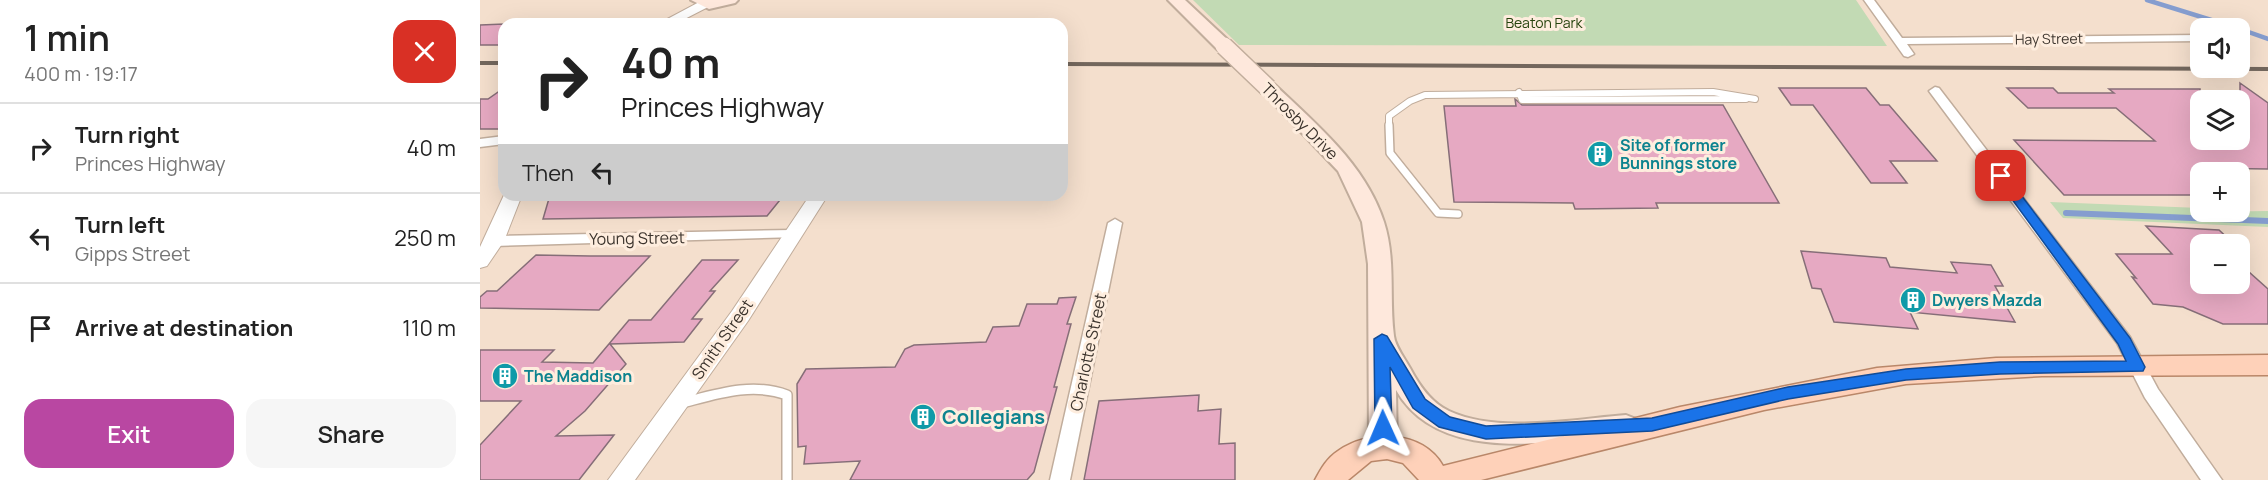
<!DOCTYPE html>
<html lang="en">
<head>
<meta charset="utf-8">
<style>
	:root { --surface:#fff; --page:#f6f6f6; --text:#222; --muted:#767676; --line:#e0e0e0; --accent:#b947a2 }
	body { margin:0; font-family:Manrope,sans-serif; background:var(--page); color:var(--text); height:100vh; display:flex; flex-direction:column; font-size:22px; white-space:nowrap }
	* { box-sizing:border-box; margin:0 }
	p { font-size:20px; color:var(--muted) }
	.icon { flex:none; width:33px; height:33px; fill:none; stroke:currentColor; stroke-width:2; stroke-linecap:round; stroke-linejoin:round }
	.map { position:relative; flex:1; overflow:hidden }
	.side { display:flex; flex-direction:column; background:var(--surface); width:480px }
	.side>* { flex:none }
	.top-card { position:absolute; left:18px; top:18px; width:570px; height:183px; border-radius:18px; box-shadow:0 6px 24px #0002; background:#fff; color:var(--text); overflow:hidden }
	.controls { position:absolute; left:1710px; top:18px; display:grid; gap:12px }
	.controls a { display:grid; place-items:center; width:60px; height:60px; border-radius:12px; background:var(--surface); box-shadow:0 6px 24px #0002; font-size:30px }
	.pin { position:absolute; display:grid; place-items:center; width:51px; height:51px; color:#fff; margin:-26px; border-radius:12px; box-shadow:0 3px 9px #0006 }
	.me { position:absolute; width:66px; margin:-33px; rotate:359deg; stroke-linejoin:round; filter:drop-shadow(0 0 4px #0008) }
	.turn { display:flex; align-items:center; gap:21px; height:126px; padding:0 24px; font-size:27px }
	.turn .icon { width:78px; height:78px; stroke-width:2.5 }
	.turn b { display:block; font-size:42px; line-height:51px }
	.then { display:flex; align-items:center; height:57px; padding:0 24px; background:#0003; gap:12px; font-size:22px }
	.round { display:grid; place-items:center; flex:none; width:63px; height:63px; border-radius:18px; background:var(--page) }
	.summary { display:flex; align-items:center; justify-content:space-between; height:102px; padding:0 24px }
	h1 { font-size:36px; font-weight:600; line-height:45px }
	.cta { display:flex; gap:12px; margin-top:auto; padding:12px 24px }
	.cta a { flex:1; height:69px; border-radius:18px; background:var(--accent); color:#fff; font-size:24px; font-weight:600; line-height:69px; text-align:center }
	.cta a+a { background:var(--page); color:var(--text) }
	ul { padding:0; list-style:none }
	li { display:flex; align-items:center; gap:18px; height:90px; padding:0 24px; border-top:2px solid var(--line) }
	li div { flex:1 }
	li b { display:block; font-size:22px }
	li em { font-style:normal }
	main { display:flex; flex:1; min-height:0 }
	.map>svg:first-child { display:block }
</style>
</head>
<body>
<main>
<section class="side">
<div class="summary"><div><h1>1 min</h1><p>400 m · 19:17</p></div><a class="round" style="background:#d93025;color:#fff"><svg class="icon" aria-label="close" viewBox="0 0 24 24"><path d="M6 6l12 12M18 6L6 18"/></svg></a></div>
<ul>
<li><svg class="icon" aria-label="right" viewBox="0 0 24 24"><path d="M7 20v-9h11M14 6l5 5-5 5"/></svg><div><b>Turn right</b><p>Princes Highway</p></div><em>40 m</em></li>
<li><svg class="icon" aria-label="left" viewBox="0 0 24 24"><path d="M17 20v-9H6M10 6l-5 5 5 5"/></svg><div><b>Turn left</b><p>Gipps Street</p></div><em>250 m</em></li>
<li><svg class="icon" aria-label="arrive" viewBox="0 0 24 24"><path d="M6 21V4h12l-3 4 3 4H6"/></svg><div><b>Arrive at destination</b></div><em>110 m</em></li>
</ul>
<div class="cta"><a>Exit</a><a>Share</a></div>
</section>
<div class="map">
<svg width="1788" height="480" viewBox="0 0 1788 480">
	<rect width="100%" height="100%" fill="#f4dfcd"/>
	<path fill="#c2dab4" d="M713,0H1376L1407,46L759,45Z
		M1570,202L1720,208V212L1788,211V227L1583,218Z"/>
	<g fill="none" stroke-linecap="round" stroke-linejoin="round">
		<path stroke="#859dcf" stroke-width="4.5" d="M1667,0L1757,28
			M1760,29L1788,39"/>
		<path stroke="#859dcf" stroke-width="6" d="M1586,213L1788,221"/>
	</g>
	<path fill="#e6a9c2" stroke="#866e78" stroke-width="1.5" d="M24,24V45H0V25Z
		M1760,83L1788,103V169L1720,168V195H1584L1534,140L1675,141L1636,108H1548L1527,88H1573L1578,93H1634L1629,89H1720V140H1760Z
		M24,88V129H0V99H8Z
		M1299,88H1386L1400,105H1409L1457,161H1410L1427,183H1391L1333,105H1311Z
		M1035,99L1042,105H1243L1299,203H1176L1178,208L1095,209L1093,203L974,202L964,106H1036Z
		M70,195H304L287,216L63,219Z
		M1666,226L1739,230L1754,244H1720V284H1760V264L1788,289V324H1743L1703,307L1673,304L1652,277L1656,278L1636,254H1692Z
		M1321,251L1406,258L1410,267L1477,273L1471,262L1511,265L1523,286H1515L1535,322L1430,312L1438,329L1354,322L1341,289L1332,288Z
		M56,255L110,256H170L119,310L0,308V297L7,291H17Z
		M222,260H258L230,291H235L212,319H222L204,342L130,344L146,364L105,411L76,436L134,435L99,480H0V445L41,401H0V350H74L62,362L113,363L149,320H171Z
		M596,297L587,324H591L574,387H577L554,472L547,480H370L380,461L324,464L326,446L318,447L317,384L326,369L415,367L425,349L434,345L506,342L513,327L539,326L547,304H577L579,298Z
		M719,395L718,411L741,409L739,444L755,443V480H604L619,401Z"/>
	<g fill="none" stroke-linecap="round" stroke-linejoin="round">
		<g stroke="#c1ad9c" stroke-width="8">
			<path id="service-far2" d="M1039,92L1042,100L1266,99
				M909,127V116L930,101L945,95L1233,92L1275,99"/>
		</g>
		<g stroke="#c1ad9c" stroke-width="10">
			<path id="service-far1" d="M909,125L910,153L958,213L978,214"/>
		</g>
		<g stroke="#c1ad9c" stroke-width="12">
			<path id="service" d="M202,403C237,394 272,382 307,395V480"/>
		</g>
		<g stroke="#c1ad9c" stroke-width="3">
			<path id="minor" d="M1384,0H1394L1422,38L1720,35V41L1427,44L1434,54L1428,57L1424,56Z
				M1455,87L1459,88L1650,337L1678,389L1742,480H1721L1665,398L1637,343L1449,91Z
				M24,136V144L0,147V139Z
				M635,219L642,223L590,480H570L628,223Z
				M313,230L318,231L320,234L318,237L14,246L6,241L14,236Z"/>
		</g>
		<g stroke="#c1ad9c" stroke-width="2">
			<path id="tertiary" d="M223,0L230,4L228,7L195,24H178Z
				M24,195H42L24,241L7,266L0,268V247Z
				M330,195H348L268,321L155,480H128L252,311Z"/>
		</g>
		<g stroke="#c1ad9c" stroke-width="4">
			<path id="secondary" d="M211,0H258L255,3L229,9Z
				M688,0H705L750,42L752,46L750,50H738Z
				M788,83L794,84C837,125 885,164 904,222C916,259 909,298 914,336C915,346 925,359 930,368C939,385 951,403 969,411C1018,434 1094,419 1146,415L1156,419L1160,426L1156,433C1136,440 1113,440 1092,441C1030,446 951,451 916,390L917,448L913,456L903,459L893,456L889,448L888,264L882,222L858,171L779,88Z"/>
		</g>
		<g stroke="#b98769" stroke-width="3">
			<path id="primary" d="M1788,355V375L1562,376L1426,384L1284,410L1001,480H939L923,463L907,459L891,461L868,480H835C841,469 847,458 858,451C889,429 943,430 963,466L1200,407L1397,368L1516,358Z"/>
		</g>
		<use href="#service-far2" stroke="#fff" stroke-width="6"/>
		<use href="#service-far1" stroke="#fff" stroke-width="7"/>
		<use href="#service" stroke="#fff" stroke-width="9"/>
		<use href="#minor" fill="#fff" fill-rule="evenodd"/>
		<use href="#tertiary" fill="#fff" fill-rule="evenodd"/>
		<use href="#secondary" fill="#fee8dc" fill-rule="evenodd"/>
		<use href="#primary" fill="#fed1b9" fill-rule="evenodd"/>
		<path stroke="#73675d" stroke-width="4" d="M0,63H24
			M582,64L1788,69"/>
		<g stroke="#c1ad9c" stroke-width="20" stroke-linecap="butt">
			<path id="secondary-bridge" d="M744,46L788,88"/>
		</g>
		<use href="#secondary-bridge" stroke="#fee8dc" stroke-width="17"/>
	</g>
	<path fill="#1a73e8" stroke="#114b97" stroke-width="1.5" d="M1521,173L1525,174L1650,338L1665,367L1663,371L1520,374L1426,380L1308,399L1172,431L1006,439L959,427L933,408L910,367L912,428L909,432H897L895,428L894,339L902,334L907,336L945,399L970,417L1006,426L1172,418L1308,387L1426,369L1520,362L1646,361L1638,344L1515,176Z"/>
	<defs>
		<g id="building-disc" transform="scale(1.35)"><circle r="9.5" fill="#0f9aa8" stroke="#feedde"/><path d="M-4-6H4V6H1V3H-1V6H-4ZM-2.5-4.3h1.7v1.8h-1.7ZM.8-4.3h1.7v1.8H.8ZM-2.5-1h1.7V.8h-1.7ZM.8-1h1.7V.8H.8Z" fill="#fff"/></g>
	</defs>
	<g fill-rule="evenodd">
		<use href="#building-disc" x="1120" y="154"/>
		<use href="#building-disc" x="1433" y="300"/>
		<use href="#building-disc" x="25" y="376"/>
		<use href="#building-disc" x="443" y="417"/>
	</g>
	<g text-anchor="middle" stroke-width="6" stroke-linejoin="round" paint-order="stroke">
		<g font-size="14" fill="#26440e" stroke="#feedde">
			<text x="1064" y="28">Beaton Park</text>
		</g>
		<g font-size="14" fill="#3c342d" stroke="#feedde">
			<text transform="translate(1569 39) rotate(-1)" y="5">Hay Street</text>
		</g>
		<g font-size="16" fill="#3c342d" stroke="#feedde">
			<text transform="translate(820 121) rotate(45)" y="6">Throsby Drive</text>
			<text transform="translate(157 238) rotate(-1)" y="6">Young Street</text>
			<text transform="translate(242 339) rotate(-55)" y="6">Smith Street</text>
			<text transform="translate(608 352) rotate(-78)" y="6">Charlotte Street</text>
		</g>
		<g font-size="16" font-weight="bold" fill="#0d838f" stroke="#feedde" text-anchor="start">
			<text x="1140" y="151">Site of former<tspan x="1140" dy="18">Bunnings store</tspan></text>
			<text x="1452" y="306">Dwyers Mazda</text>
			<text x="44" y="382">The Maddison</text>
		</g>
		<g font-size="20" font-weight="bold" fill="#0d838f" stroke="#feedde" text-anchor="start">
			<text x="462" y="424">Collegians</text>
		</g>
	</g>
</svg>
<div class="controls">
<a><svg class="icon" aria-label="sound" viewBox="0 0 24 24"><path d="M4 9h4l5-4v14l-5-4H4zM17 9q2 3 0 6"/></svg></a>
<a><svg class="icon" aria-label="layers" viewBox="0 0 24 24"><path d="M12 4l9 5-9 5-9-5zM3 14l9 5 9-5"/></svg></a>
<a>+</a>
<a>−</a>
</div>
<div class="pin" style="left:1521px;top:176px;background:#d93025"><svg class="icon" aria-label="arrive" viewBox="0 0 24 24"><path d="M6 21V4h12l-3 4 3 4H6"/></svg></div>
<svg class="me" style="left:903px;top:428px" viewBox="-20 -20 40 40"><path d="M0-17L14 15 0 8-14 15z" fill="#1a73e8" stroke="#fff" stroke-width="4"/></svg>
<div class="top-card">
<div class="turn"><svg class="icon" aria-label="right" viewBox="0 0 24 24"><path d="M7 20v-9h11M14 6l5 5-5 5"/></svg><div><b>40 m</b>Princes Highway</div></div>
<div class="then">Then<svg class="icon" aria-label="left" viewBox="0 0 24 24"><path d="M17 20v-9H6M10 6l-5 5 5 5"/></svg></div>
</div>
</div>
</main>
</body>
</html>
